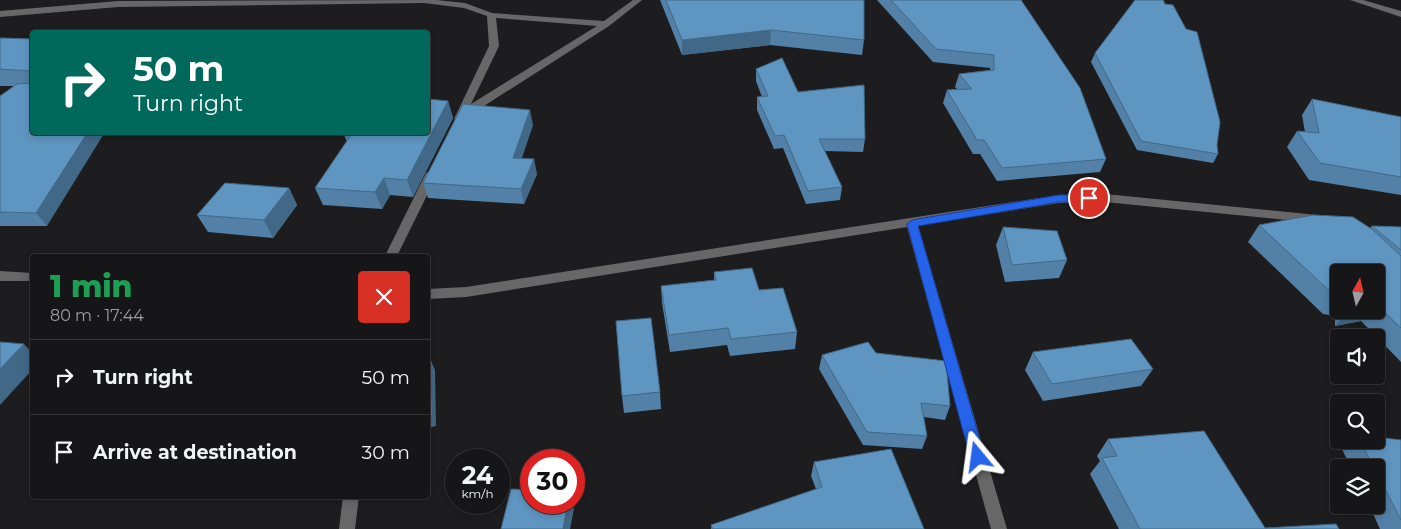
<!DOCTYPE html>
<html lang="en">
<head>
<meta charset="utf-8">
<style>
	:root { --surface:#161618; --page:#232325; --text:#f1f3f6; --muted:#9e9fa2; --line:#353537 }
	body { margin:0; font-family:Montserrat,sans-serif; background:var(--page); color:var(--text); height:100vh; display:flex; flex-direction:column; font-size:19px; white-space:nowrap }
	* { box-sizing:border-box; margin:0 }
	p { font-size:16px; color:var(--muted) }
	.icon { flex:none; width:28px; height:28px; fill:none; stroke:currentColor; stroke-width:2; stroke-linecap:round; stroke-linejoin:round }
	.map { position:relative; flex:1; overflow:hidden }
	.details { position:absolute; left:30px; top:254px; width:400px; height:245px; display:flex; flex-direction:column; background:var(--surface); border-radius:5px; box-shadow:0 2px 8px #0003,0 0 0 1px var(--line) }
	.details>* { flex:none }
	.top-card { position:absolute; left:30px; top:30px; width:400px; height:105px; border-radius:5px; box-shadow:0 2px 8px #0003,0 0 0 1px var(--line); background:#00695c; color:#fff; overflow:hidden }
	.needle { width:32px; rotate:8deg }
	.buttons { position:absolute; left:1330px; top:264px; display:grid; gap:10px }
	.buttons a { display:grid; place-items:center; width:55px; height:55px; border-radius:5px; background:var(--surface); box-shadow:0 2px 8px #0003,0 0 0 1px var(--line); font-size:25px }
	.speed { position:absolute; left:445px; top:449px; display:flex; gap:10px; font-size:25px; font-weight:700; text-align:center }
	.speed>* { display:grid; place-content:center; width:65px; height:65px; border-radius:50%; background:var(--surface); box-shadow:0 2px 8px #0003,0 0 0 1px var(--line); line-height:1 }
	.speed small { font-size:12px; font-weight:400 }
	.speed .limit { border:8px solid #d22; background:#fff; color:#111 }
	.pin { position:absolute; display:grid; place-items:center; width:42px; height:42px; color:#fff; margin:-21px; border:2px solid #fff; border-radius:50%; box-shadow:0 1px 5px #0007 }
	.me { position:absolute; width:55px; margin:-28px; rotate:344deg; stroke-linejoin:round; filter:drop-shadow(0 0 4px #0008) }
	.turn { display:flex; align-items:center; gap:18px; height:105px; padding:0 20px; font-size:22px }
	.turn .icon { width:65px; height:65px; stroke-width:2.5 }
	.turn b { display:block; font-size:35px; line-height:42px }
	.round { display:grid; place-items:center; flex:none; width:52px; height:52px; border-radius:5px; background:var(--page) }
	.headline { display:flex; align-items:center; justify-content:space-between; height:85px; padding:0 20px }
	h1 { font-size:30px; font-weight:800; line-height:38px; color:#1e9e55 }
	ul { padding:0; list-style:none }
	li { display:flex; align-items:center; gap:15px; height:75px; padding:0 20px; border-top:1px solid var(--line) }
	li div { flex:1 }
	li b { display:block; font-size:19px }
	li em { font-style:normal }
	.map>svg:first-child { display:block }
</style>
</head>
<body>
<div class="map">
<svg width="1401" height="529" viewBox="0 0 1401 529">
	<rect width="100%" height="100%" fill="#1d1d20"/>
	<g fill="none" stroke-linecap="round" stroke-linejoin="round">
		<path fill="#686768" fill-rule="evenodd" d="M436,0L465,3L492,13L604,21L633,0H642L609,26L459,122L454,119L489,46L487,16L464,8L424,3L118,7L0,17V11L118,1ZM496,18L597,26L471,104L499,46Z
			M1350,0H1363L1401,11V17Z
			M432,170L438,173L397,256H385L426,173Z
			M1105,194L1317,215L1323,219L1317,223L1105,202L1059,203L918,225L1007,529H991L907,227L466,297L428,299V289L466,287L1059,195Z
			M0,271L32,273V281H0Z
			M343,496H359L355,529H339Z"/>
	</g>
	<path fill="#5280a6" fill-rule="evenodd" d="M660,0H864V40L862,55L770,45L682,55Z
		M877,0H1021L1106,159L1100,172L997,181L980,154H973L943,103L947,90L957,89L955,87L959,74L990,70V68L933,62Z
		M0,38L32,39V132L47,226H0V96L14,86H0Z
		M1095,53L1217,145L1218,154L1213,163L1137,150L1091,62Z
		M756,69L798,92L865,139L863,152L825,151L842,187L840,200L806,204L783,148L774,149L757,110V97H762L756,81Z
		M1312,99L1401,117V195L1309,180L1287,147L1297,131L1305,132L1302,115Z
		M448,101L453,118L413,197L390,195L382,209L323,205L315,188L347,142L343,132H428Z
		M533,125L521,158L537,174L524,204L428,198L423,183Z
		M289,188L297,205L273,238L208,232L197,215Z
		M1259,225L1370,228L1372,226L1401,227V362L1361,321L1335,326V316L1323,314L1248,242ZM1339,272H1376V310H1339Z
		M1003,227L1067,260L1059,278L1005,282L996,245Z
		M714,272L759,290L797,332L795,349L730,356L727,345L670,352L662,303L661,286L714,280Z
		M1033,352L1153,369L1141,386L1043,401L1025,370Z
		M876,353L950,406L945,420L924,417L927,436L922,449L863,445L819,369L822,355Z
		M660,392L661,409L624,413L622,396Z
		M1108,439L1265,528L1339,529H1119L1090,474L1100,461L1097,456Z
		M1351,440H1401V529H1380L1369,505H1376V468H1351L1342,449Z
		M814,462L924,529H711V525L816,489L811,476Z"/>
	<path fill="#426887" d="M771,30L770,45L682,55V40Z
		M448,101L453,118L413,197L407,180Z
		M530,110L533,125L517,173L513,158Z
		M88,132H105L47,226L36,213Z
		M534,159L537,174L524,204L521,189Z
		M384,178L390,195L382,209L375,192Z
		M289,188L297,205L273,238L264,220Z
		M1349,310H1371L1361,321L1335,326Z
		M24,344L32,353V370L0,405V369Z
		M431,361L435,370L436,426L428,428Z
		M568,502H573L574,509L570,529H563Z"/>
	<path fill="#5f95c1" stroke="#426887" d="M666,0H864V40L771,30L682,40Z
		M891,0H1021L1080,88L1106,159L1002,168L984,140H977L947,90L972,89L959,74L994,70V55L936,49Z
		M1135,0H1163L1165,4L1173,5L1186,29L1197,32L1220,122L1217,145L1218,154L1141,141L1095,53Z
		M0,38L32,39V71L0,69Z
		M782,58L798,92L864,85L865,139H819L842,187L808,191L784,135L775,136L757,97L768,96L756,69Z
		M32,83V132H88L36,213L0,212V96L17,84Z
		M428,99L448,101L407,180L384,178L375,192L315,188L353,132H428Z
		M1312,99L1401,117V177L1320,163L1297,131L1319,133Z
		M463,104L530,110L513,158L534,159L521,189L423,183Z
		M225,183L289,188L264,220L197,215Z
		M1313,215L1353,217L1373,230L1401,256V328L1376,304V272H1339V298H1337L1259,225Z
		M1372,226L1401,227V250Z
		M1003,227L1057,231L1067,260L1012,265Z
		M752,268L759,290L783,288L797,332L731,339L728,328L669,335L661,286L716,280L714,272Z
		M651,318L660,392L622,396L616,321Z
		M1131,339L1153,369L1052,384L1033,352Z
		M0,342L24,344L0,369Z
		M868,342L876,353L946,361L950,406L921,403L927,436L867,432L822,355Z
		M428,361H431L432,416L428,418Z
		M1204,431L1265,528L1336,524L1339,529H1140L1102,458L1117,456L1108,439Z
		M1376,437L1401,440V520L1376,471V468H1374L1360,440H1376Z
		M891,449L924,529H713L711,525L822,487L814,462Z
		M511,489L531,490V502H568L563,529H501Z"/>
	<path fill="#2563eb" stroke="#184099" d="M1059,195H1089L1094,198L1089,202H1059L918,226L985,457L983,461L978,463L972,461L970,457L907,224L912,220Z"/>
</svg>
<div class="buttons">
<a><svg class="needle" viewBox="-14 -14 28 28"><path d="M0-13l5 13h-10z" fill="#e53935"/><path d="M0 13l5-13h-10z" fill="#9e9fa2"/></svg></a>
<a><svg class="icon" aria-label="sound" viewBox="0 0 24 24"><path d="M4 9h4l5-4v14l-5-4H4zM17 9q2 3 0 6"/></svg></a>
<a><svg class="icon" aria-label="search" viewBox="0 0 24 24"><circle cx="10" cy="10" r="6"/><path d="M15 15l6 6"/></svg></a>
<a><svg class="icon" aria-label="layers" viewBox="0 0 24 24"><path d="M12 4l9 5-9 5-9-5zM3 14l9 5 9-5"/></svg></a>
</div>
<div class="speed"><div>24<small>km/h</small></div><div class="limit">30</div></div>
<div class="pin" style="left:1089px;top:198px;background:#d93025"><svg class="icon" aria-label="arrive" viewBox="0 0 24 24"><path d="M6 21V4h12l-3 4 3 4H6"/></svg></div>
<svg class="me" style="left:978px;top:457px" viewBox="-20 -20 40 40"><path d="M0-17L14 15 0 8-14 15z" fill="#2563eb" stroke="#fff" stroke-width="4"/></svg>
<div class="top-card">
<div class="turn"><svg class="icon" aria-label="right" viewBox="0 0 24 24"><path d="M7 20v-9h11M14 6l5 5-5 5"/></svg><div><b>50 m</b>Turn right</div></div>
</div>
<section class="details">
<div class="headline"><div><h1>1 min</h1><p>80 m · 17:44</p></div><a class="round" style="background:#d93025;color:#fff"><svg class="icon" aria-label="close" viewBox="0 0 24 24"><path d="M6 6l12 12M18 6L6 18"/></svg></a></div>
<ul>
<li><svg class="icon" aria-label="right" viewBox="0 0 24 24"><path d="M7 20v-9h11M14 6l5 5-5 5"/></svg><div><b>Turn right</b></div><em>50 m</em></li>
<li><svg class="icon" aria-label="arrive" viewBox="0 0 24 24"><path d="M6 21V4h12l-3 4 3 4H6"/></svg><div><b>Arrive at destination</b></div><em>30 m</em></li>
</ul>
</section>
</div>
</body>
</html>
